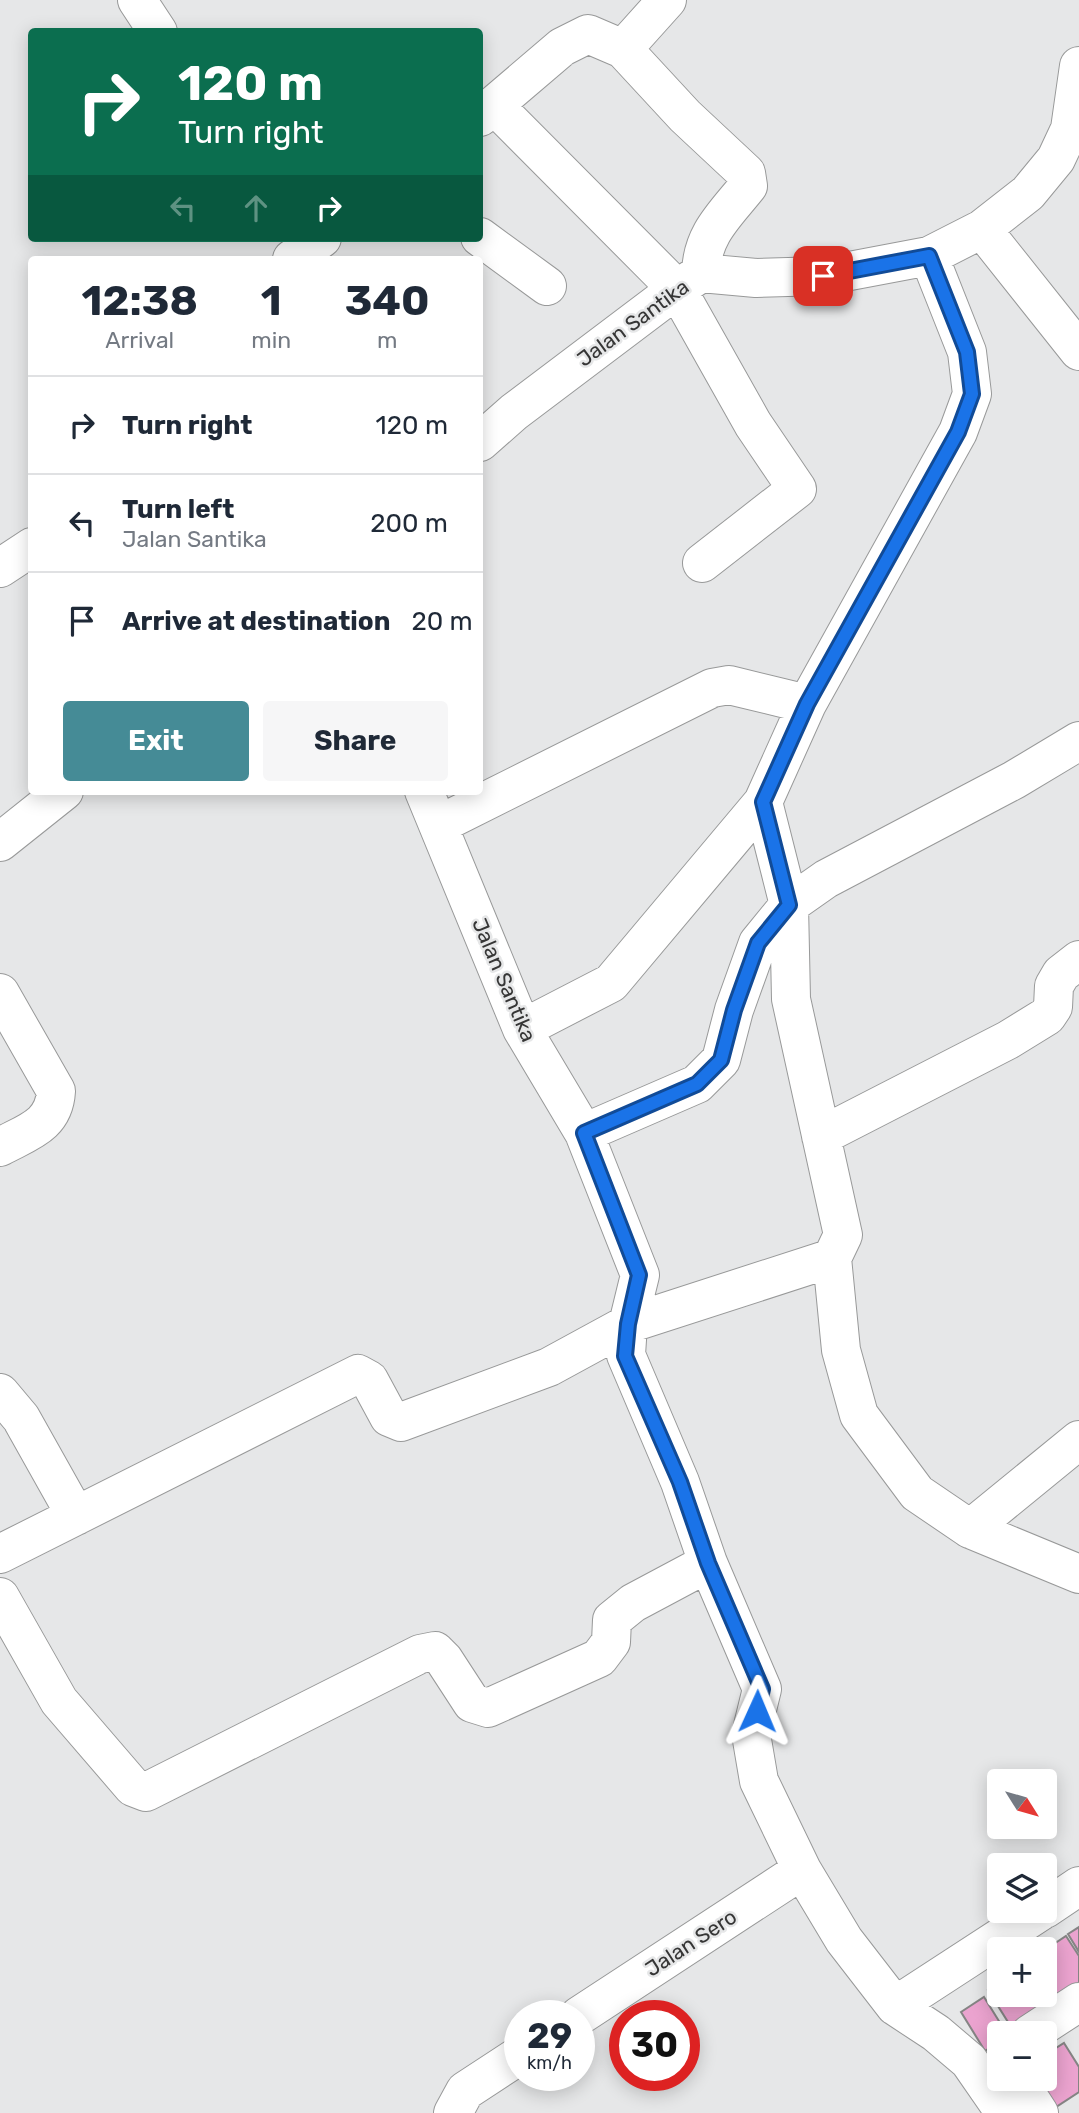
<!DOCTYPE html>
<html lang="en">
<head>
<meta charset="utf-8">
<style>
	:root { --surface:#fff; --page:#f6f6f7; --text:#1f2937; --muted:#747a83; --line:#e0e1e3; --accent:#458b96 }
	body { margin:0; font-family:Rubik,sans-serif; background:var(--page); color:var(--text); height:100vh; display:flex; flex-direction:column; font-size:26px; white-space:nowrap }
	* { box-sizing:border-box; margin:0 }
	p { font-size:23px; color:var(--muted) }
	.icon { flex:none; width:38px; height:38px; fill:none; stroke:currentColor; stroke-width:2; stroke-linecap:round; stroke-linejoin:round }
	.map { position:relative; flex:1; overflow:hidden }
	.sheet { position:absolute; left:28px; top:256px; width:455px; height:539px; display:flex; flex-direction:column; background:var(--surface); border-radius:7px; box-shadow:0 4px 18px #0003 }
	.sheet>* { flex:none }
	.guide { position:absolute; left:28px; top:28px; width:455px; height:214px; border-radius:7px; box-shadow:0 4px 18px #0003; background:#0b6e4f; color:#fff; overflow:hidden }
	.needle { width:46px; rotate:127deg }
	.buttons { position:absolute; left:987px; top:1769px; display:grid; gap:14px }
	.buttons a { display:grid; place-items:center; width:70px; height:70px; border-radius:7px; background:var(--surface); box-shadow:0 4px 18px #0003; font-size:35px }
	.speed { position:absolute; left:504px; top:2000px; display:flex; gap:14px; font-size:35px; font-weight:700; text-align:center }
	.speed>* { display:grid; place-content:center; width:91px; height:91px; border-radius:50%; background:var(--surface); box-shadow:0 4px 18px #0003; line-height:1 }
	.speed small { font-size:18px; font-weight:400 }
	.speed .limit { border:10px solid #d22; background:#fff; color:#111 }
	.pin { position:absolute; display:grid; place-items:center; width:60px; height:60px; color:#fff; margin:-30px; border-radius:14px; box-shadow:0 4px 10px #0006 }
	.me { position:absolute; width:77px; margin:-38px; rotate:1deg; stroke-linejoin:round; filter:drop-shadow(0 0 5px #0008) }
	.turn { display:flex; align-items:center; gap:24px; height:147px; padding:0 35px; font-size:32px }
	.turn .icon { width:91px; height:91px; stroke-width:2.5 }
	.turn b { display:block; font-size:49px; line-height:60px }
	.lanes { display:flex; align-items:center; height:66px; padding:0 35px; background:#0003; justify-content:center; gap:35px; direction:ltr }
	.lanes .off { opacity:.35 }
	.eta { display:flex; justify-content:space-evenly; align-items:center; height:119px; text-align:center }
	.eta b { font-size:42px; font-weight:700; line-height:49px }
	.action { display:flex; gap:14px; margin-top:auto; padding:14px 35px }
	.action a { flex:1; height:80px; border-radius:7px; background:var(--accent); color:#fff; font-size:28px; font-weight:700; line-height:80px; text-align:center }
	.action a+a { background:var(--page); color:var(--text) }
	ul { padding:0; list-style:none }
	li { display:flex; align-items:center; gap:21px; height:98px; padding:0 35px; border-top:2px solid var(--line) }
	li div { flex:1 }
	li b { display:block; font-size:26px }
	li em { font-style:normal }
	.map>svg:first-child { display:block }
</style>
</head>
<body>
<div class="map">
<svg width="1079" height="2113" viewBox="0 0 1079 2113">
	<rect width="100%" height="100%" fill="#e6e7e8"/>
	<path fill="#eba3cf" stroke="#858484" stroke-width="2" d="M1079,1927V1952L1068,1934Z
		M1066,1936L1079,1956V1989L1061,2000L1045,1976V1950Z
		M1045,1978L1056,1995L1042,2004L1036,1995H1045Z
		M999,1983V1995H1029L1040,2012L1013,2030L988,1990Z
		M984,1997L1007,2034H999V2041L985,2051L961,2012Z
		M1064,2043L1079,2067V2092L1056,2107L1039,2079H1045V2055Z"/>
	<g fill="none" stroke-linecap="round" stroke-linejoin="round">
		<g stroke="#989999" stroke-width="40">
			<path id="minor" d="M137,0L158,32
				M623,49L685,116L746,173L748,186C725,215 702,234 701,273
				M494,105L677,289L753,424L797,489L702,563
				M480,117L562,47L588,34L623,49L667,0
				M982,229L1079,351
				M480,237L547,286
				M292,259L322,238
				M480,442L514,412L677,289L701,273L756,278L823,276L929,256L982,229L1028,193L1056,159L1070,129L1079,66
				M0,568L32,547
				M424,791L522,1029L584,1133L640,1275L628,1324L626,1355L680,1482L708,1563L762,1689L751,1734L759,1781L802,1870L844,1940L895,2006L936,2033L969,2061L1005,2113
				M440,824L712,688L729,685L807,704
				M0,842L64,791
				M0,993L56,1091C54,1126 27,1132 0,1147
				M522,1029L611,983L763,802L807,704L958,432L972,394L967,352L929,256
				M584,1133L697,1084L721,1060L734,1010L758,943L789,905L826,879L1014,780L1079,741
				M821,1136L1008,1040L1047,1016L1053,1007L1054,986L1061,974L1079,960
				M832,1258L841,1350L859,1415L917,1493L970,1529L1079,1574
				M0,1393L21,1418L76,1516
				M970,1529L1079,1440
				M0,1554L358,1374L369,1380L389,1417L401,1422L549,1367L628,1324L832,1258L843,1235L791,999L789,905L763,802
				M0,1597L59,1701L133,1787L146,1792L420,1654L435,1651L444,1660L472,1703L488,1708L599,1658L611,1642L612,1620L633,1603L708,1563
				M1045,1909L1079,1886
				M895,2006L1041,1911
				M579,2016L802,1870
				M1030,2034L1079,2002
				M1017,2079L1039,2113
				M453,2113L465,2091L520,2055"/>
		</g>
		<use href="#minor" stroke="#fff" stroke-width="38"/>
	</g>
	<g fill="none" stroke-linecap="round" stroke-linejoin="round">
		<g stroke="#114b97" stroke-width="18">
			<path id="route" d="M757,1711L762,1689L708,1563L680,1482L625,1356L628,1324L639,1275L584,1133L697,1084L721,1060L734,1010L758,943L789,905L763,802L807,704L958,432L972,394L967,352L929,256L823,276"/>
		</g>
		<use href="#route" stroke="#1a73e8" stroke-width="12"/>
	</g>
	<g text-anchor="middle" stroke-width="5" stroke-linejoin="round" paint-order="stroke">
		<g font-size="21" fill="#363636" stroke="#e6e7e8">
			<text transform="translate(633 323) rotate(-36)" y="7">Jalan Santika</text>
			<text transform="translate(504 980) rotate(67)" y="7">Jalan Santika</text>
			<text transform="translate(691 1943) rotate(-33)" y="7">Jalan Sero</text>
		</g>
	</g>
</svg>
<div class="buttons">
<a><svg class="needle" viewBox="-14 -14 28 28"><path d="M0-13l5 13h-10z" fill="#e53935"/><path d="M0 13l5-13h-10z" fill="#747a83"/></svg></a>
<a><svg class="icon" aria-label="layers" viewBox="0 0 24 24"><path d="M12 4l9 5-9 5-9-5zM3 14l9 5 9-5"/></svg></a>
<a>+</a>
<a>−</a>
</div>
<div class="speed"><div>29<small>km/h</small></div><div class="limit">30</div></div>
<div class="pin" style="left:823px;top:276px;background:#d93025"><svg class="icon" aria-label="arrive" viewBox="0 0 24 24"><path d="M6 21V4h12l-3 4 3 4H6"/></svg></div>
<svg class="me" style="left:757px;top:1711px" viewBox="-20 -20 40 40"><path d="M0-17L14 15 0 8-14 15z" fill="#1a73e8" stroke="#fff" stroke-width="4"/></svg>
<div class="guide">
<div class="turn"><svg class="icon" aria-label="right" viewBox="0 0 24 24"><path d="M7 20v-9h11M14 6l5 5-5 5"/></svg><div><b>120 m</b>Turn right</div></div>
<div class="lanes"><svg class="icon off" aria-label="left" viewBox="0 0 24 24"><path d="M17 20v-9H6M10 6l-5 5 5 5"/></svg><svg class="icon off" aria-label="ahead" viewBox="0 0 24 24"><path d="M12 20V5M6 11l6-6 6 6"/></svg><svg class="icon" aria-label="right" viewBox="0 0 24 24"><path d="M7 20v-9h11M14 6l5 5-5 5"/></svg></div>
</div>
<section class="sheet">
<div class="eta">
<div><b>12:38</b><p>Arrival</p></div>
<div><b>1</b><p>min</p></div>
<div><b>340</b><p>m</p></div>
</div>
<ul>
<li><svg class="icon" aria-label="right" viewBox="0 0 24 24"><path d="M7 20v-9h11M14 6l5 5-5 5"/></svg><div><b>Turn right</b></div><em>120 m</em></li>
<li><svg class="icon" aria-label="left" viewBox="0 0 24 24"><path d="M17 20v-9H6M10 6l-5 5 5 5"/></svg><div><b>Turn left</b><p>Jalan Santika</p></div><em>200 m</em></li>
<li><svg class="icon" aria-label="arrive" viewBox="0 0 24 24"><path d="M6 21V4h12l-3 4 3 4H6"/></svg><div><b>Arrive at destination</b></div><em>20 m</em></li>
</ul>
<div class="action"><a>Exit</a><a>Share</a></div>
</section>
</div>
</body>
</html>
